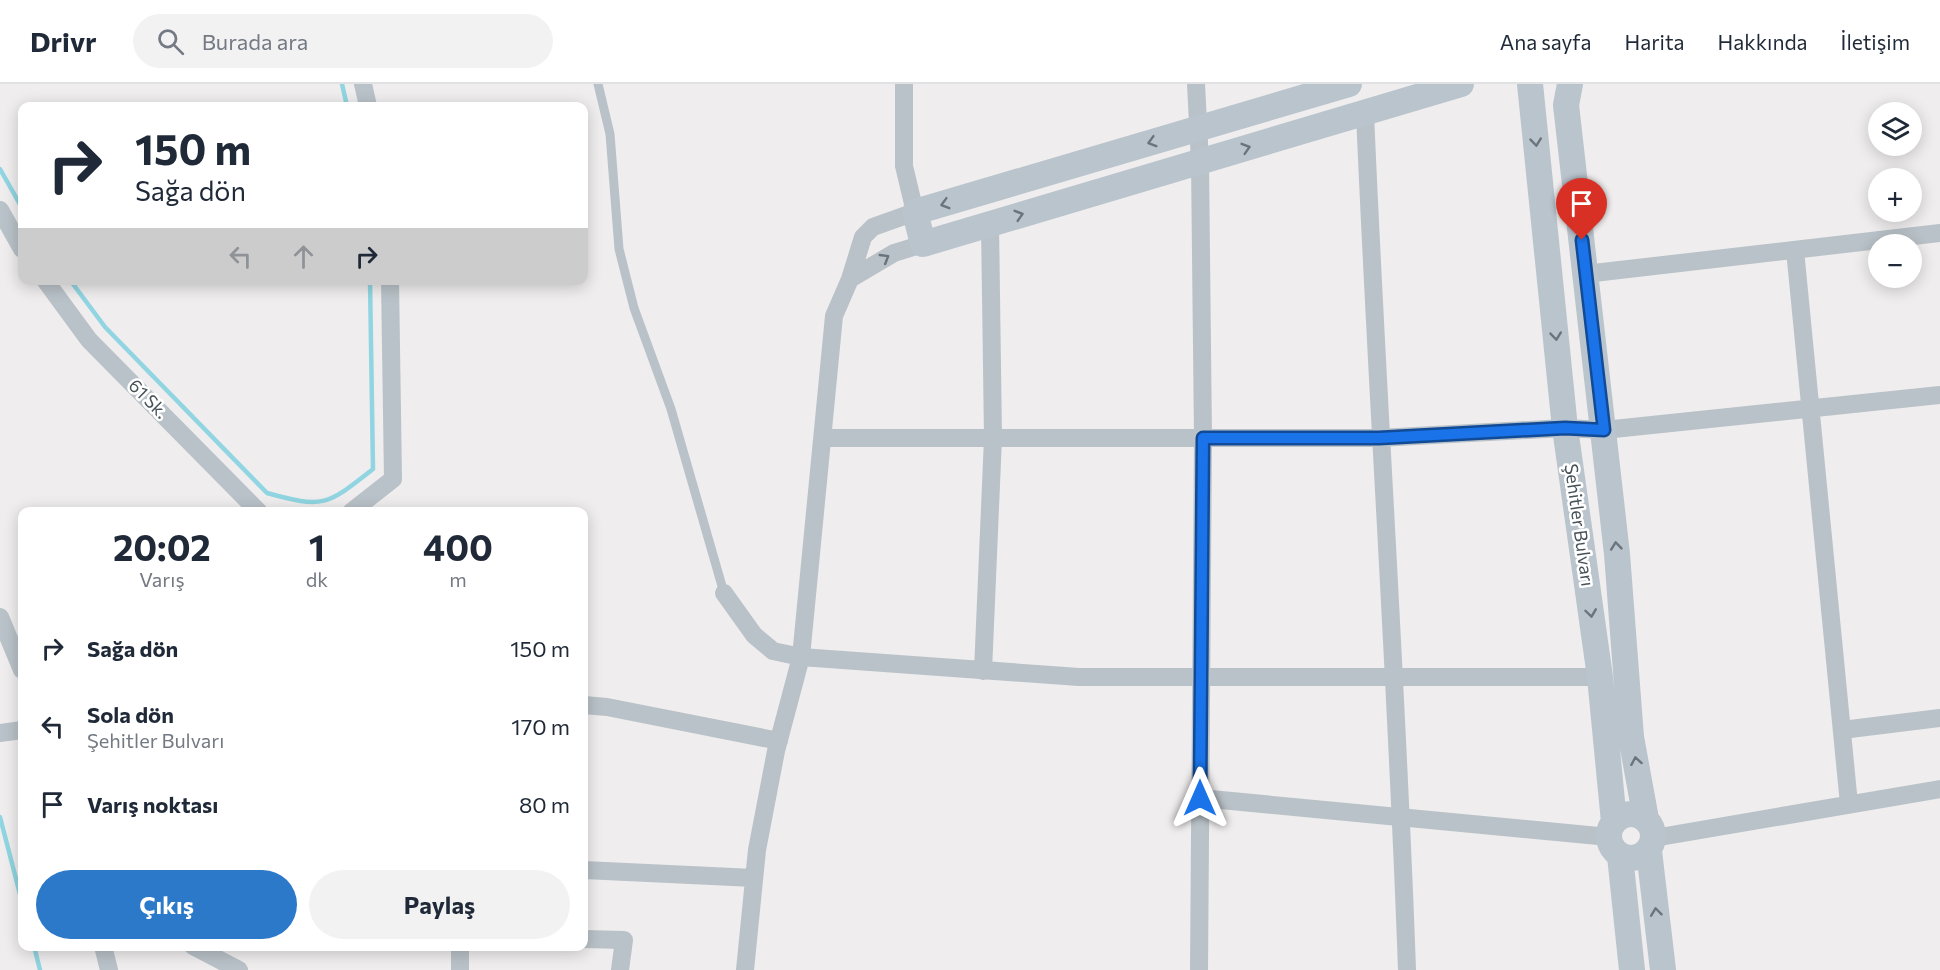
<!DOCTYPE html>
<html lang="tr">
<head>
<meta charset="utf-8">
<style>
	:root { --surface:#fff; --page:#f2f2f3; --text:#1f2937; --muted:#747a83; --line:#e0e1e3; --accent:#2c79ca }
	body { margin:0; font-family:Commissioner,sans-serif; background:var(--page); color:var(--text); height:100vh; display:flex; flex-direction:column; font-size:22px; white-space:nowrap }
	* { box-sizing:border-box; margin:0 }
	p { font-size:20px; color:var(--muted) }
	.icon { flex:none; width:33px; height:33px; fill:none; stroke:currentColor; stroke-width:2; stroke-linecap:round; stroke-linejoin:round }
	.map { position:relative; flex:1; overflow:hidden }
	.details { position:absolute; left:18px; top:423px; width:570px; height:444px; display:flex; flex-direction:column; background:var(--surface); border-radius:12px; box-shadow:0 3px 15px #0003 }
	.details>* { flex:none }
	.guide { position:absolute; left:18px; top:18px; width:570px; height:183px; border-radius:12px; box-shadow:0 3px 15px #0003; background:#fff; color:var(--text); overflow:hidden }
	.fabs { position:absolute; left:1868px; top:18px; display:grid; gap:12px }
	.fabs a { display:grid; place-items:center; width:54px; height:54px; border-radius:50%; background:var(--surface); box-shadow:0 3px 15px #0003; font-size:30px }
	.pin { position:absolute; display:grid; place-items:center; width:51px; height:51px; color:#fff; margin:-62px -26px; border-radius:50% 50% 50% 0; rotate:-45deg; box-shadow:0 0 6px #0007 }
	.pin .icon { rotate:45deg }
	.me { position:absolute; width:66px; margin:-33px; rotate:0deg; stroke-linejoin:round; filter:drop-shadow(0 0 4px #0008) }
	.turn { display:flex; align-items:center; gap:21px; height:126px; padding:0 18px; font-size:27px }
	.turn .icon { width:78px; height:78px; stroke-width:2.5 }
	.turn b { display:block; font-size:42px; line-height:51px }
	.lanes { display:flex; align-items:center; height:57px; padding:0 18px; background:#0003; justify-content:center; gap:30px; direction:ltr }
	.lanes .off { opacity:.35 }
	.eta { display:flex; justify-content:space-evenly; align-items:center; height:102px; text-align:center }
	.eta b { font-size:36px; font-weight:700; line-height:42px }
	.action { display:flex; gap:12px; margin-top:auto; padding:12px 18px }
	.action a { flex:1; height:69px; border-radius:36px; background:var(--accent); color:#fff; font-size:24px; font-weight:700; line-height:69px; text-align:center }
	.action a+a { background:var(--page); color:var(--text) }
	ul { padding:0; list-style:none }
	li { display:flex; align-items:center; gap:18px; height:78px; padding:0 18px }
	li div { flex:1 }
	li b { display:block; font-size:22px }
	li em { font-style:normal }
	header { display:flex; align-items:center; gap:36px; box-sizing:border-box; height:84px; padding:0 30px; background:var(--surface); border-bottom:2px solid var(--line) }
	header strong { font-size:28px }
	nav { display:flex; gap:33px; margin-inline-start:auto; font-size:21px }
	.search { width:420px; height:54px; background:var(--page); display:flex; align-items:center; gap:15px; box-sizing:border-box; padding:0 21px; border-radius:33px; color:var(--muted); font-size:22px }
	.map>svg:first-child { display:block }
</style>
</head>
<body>
<header>
<strong>Drivr</strong>
<div class="search"><svg class="icon" aria-label="search" viewBox="0 0 24 24"><circle cx="10" cy="10" r="6"/><path d="M15 15l6 6"/></svg>Burada ara</div>
<nav><a>Ana sayfa</a><a>Harita</a><a>Hakkında</a><a>İletişim</a></nav>
</header>
<div class="map">
<svg width="1940" height="886" viewBox="0 0 1940 886">
	<rect width="100%" height="100%" fill="#efeded"/>
	<g fill="none" stroke-linecap="round" stroke-linejoin="round">
		<path stroke="#90d5e1" stroke-width="4.5" d="M342,0L347,22
			M0,85L22,124
			M70,196L105,243L267,409C325,425 327,421 373,385L370,196
			M0,733L22,818
			M34,862L40,886"/>
		<path stroke="#b9c2c8" stroke-width="9" d="M598,0L610,50L619,165L634,224L671,325L724,509"/>
		<path stroke="#b9c2c8" stroke-width="18" d="M363,0L368,22
			M1196,0L1200,78L1203,354L1199,886
			M1365,29C1377,314 1397,600 1407,886
			M0,126L22,165
			M1795,166L1849,720
			M1585,190L1940,149
			M850,195L894,169L923,160
			M45,196L89,256L259,428
			M824,354H1379L1565,344L1604,346L1940,311
			M351,428L393,395L390,196
			M724,509L754,551L773,567L801,573L1079,593H1600
			M0,533L22,586
			M983,587L993,354L990,140
			M584,621L607,623L779,657
			M1842,646L1940,634
			M0,649L22,646
			M1200,714L1609,753
			M1654,754L1940,705
			M584,786L754,794
			M584,855L624,856L620,886
			M103,862L109,886
			M193,862L239,886
			M460,886V862
			M745,886L757,766L776,667L801,573L834,232L850,195L863,153L873,143L915,128L904,82V0"/>
		<path stroke="#bac4cd" stroke-width="26" d="M1349,0L915,128L923,160L1461,0
			M1530,0L1565,344L1600,593L1614,738
			M1570,0L1566,21L1617,470L1631,653L1646,735
			M1609 752a22 22 0 1 1 44 0a22 22 0 1 1-44 0Z
			M1649,767L1663,886
			M1620,772L1632,886"/>
	</g>
	<defs><path id="oneway-chevron" d="M-2-3.5L2.5 0L-2 3.5" fill="none" stroke-width="1.6" stroke-linecap="round" stroke-linejoin="round" transform="scale(1.5)"/></defs>
	<g stroke="#6a747b">
		<use href="#oneway-chevron" transform="translate(1152 58) rotate(164)"/>
		<use href="#oneway-chevron" transform="translate(1536 58) rotate(84)"/>
		<use href="#oneway-chevron" transform="translate(1246 64) rotate(-17)"/>
		<use href="#oneway-chevron" transform="translate(945 120) rotate(164)"/>
		<use href="#oneway-chevron" transform="translate(1019 131) rotate(-17)"/>
		<use href="#oneway-chevron" transform="translate(1556 252) rotate(84)"/>
		<use href="#oneway-chevron" transform="translate(1616 462) rotate(-96)"/>
		<use href="#oneway-chevron" transform="translate(1591 529) rotate(82)"/>
		<use href="#oneway-chevron" transform="translate(1636 677) rotate(-100)"/>
		<use href="#oneway-chevron" transform="translate(1656 828) rotate(-97)"/>
	</g>
	<use stroke="#69737a" href="#oneway-chevron" transform="translate(885 174) rotate(-31)"/>
	<g fill="none" stroke-linecap="round" stroke-linejoin="round">
		<g stroke="#114b97" stroke-width="15">
			<path id="route" d="M1200,714L1203,354H1379L1565,344L1604,346L1582,156"/>
		</g>
		<use href="#route" stroke="#1a73e8" stroke-width="10"/>
	</g>
	<g text-anchor="middle" stroke-width="5" stroke-linejoin="round" paint-order="stroke">
		<g font-size="18" fill="#475158" stroke="#fff">
			<text transform="translate(148 315) rotate(45)" y="6">61 Sk.</text>
			<text transform="translate(1579 441) rotate(82)" y="6">Şehitler Bulvarı</text>
		</g>
	</g>
</svg>
<div class="fabs">
<a><svg class="icon" aria-label="layers" viewBox="0 0 24 24"><path d="M12 4l9 5-9 5-9-5zM3 14l9 5 9-5"/></svg></a>
<a>+</a>
<a>−</a>
</div>
<div class="pin" style="left:1582px;top:156px;background:#d93025"><svg class="icon" aria-label="arrive" viewBox="0 0 24 24"><path d="M6 21V4h12l-3 4 3 4H6"/></svg></div>
<svg class="me" style="left:1200px;top:714px" viewBox="-20 -20 40 40"><path d="M0-17L14 15 0 8-14 15z" fill="#1a73e8" stroke="#fff" stroke-width="4"/></svg>
<div class="guide">
<div class="turn"><svg class="icon" aria-label="right" viewBox="0 0 24 24"><path d="M7 20v-9h11M14 6l5 5-5 5"/></svg><div><b>150 m</b>Sağa dön</div></div>
<div class="lanes"><svg class="icon off" aria-label="left" viewBox="0 0 24 24"><path d="M17 20v-9H6M10 6l-5 5 5 5"/></svg><svg class="icon off" aria-label="ahead" viewBox="0 0 24 24"><path d="M12 20V5M6 11l6-6 6 6"/></svg><svg class="icon" aria-label="right" viewBox="0 0 24 24"><path d="M7 20v-9h11M14 6l5 5-5 5"/></svg></div>
</div>
<section class="details">
<div class="eta">
<div><b>20:02</b><p>Varış</p></div>
<div><b>1</b><p>dk</p></div>
<div><b>400</b><p>m</p></div>
</div>
<ul>
<li><svg class="icon" aria-label="right" viewBox="0 0 24 24"><path d="M7 20v-9h11M14 6l5 5-5 5"/></svg><div><b>Sağa dön</b></div><em>150 m</em></li>
<li><svg class="icon" aria-label="left" viewBox="0 0 24 24"><path d="M17 20v-9H6M10 6l-5 5 5 5"/></svg><div><b>Sola dön</b><p>Şehitler Bulvarı</p></div><em>170 m</em></li>
<li><svg class="icon" aria-label="arrive" viewBox="0 0 24 24"><path d="M6 21V4h12l-3 4 3 4H6"/></svg><div><b>Varış noktası</b></div><em>80 m</em></li>
</ul>
<div class="action"><a>Çıkış</a><a>Paylaş</a></div>
</section>
</div>
</body>
</html>
